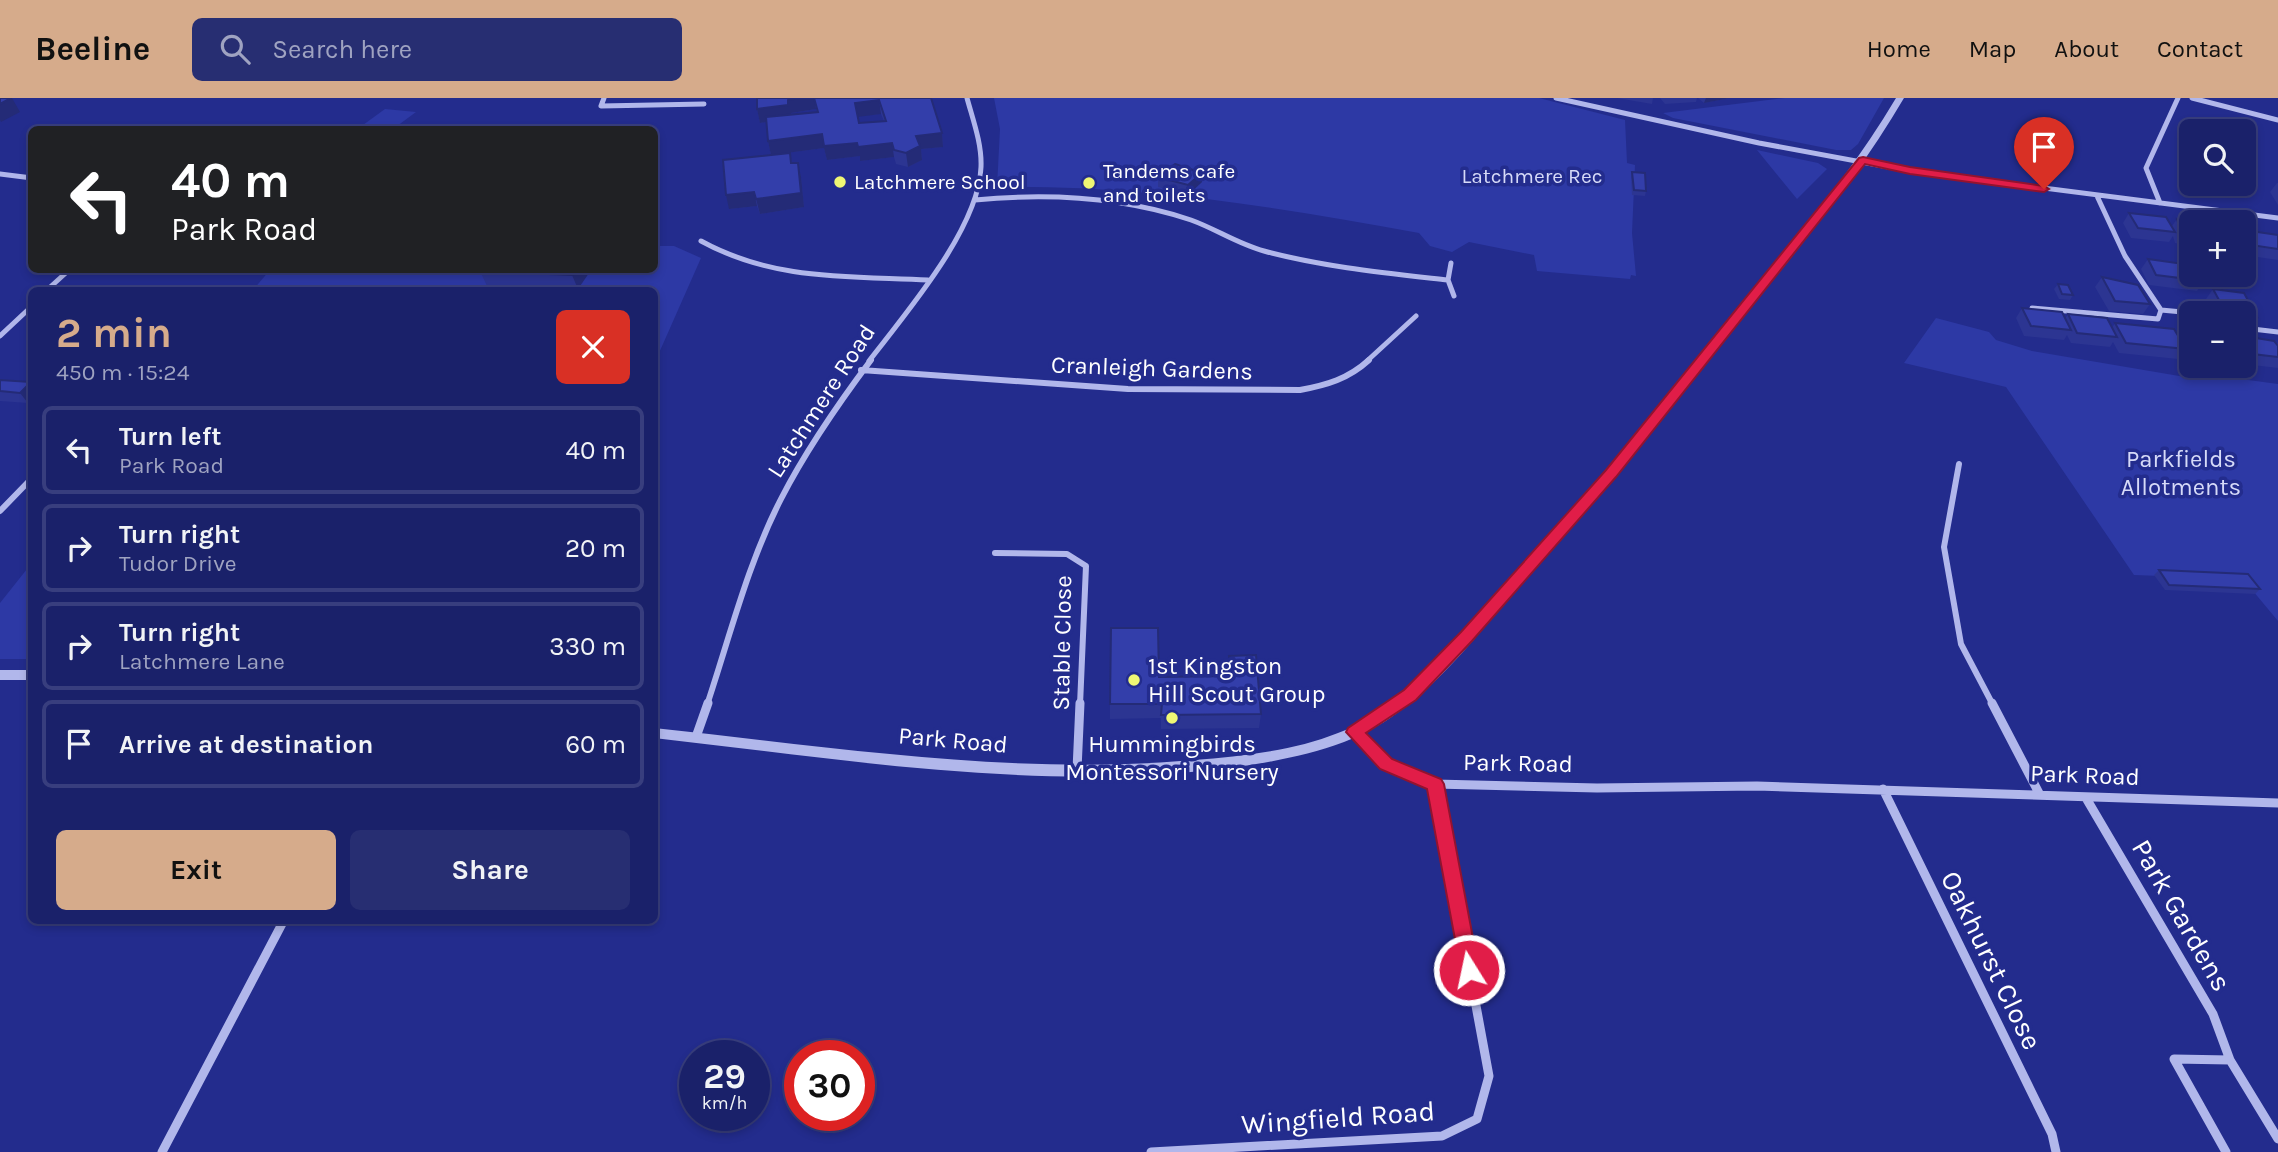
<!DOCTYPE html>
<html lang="en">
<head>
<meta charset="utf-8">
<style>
	:root { --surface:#1a216a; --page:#272e72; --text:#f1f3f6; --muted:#9fa3c1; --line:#383e7e; --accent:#d6ab8b }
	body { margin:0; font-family:Karla,sans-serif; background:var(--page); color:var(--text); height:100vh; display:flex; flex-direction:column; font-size:26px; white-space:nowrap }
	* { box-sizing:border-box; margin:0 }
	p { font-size:23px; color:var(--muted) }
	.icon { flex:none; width:38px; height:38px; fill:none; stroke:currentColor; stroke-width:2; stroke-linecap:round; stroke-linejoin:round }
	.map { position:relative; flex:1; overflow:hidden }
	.drawer { position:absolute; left:28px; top:189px; width:630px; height:637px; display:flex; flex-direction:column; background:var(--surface); border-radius:10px; box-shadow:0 4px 10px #0003,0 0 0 2px var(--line) }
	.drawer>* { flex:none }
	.top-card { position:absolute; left:28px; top:28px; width:630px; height:147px; border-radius:10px; box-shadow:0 4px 10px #0003,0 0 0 2px var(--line); background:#202124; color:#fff; overflow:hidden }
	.buttons { position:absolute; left:2179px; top:21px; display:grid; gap:14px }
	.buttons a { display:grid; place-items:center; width:77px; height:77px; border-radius:10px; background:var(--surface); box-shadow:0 4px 10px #0003,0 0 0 2px var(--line); font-size:35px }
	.speed { position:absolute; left:679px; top:942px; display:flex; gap:14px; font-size:35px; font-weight:700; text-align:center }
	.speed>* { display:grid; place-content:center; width:91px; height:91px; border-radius:50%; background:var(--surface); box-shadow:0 4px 10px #0003,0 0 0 2px var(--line); line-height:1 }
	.speed small { font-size:18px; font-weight:400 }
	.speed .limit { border:10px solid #d22; background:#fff; color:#111 }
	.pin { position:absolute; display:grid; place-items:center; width:60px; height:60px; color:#fff; margin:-72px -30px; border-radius:50% 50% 50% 0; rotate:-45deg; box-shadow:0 0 7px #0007 }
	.pin .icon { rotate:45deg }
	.me { position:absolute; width:77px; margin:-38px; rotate:350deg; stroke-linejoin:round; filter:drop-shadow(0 0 5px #0008) }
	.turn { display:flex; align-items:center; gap:24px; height:147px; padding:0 28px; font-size:32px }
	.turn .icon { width:91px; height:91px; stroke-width:2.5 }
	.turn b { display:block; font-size:49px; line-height:60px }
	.round { display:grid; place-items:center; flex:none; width:74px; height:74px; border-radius:10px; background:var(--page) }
	.headline { display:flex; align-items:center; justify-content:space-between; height:119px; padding:0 28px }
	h1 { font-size:42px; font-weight:700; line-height:52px; color:var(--accent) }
	.primary-button { display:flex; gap:14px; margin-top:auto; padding:14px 28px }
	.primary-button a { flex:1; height:80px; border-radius:10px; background:var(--accent); color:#111; font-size:28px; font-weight:700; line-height:80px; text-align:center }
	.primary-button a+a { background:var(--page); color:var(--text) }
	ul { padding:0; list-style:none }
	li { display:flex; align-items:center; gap:21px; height:88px; margin:0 14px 10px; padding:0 14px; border:4px solid var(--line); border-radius:10px }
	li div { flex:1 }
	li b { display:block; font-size:26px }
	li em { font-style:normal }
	header { display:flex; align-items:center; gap:42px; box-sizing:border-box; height:98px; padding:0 35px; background:var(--accent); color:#111 }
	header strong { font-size:33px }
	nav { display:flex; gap:38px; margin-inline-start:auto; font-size:24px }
	.search { width:490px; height:63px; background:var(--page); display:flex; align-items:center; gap:18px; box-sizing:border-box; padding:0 24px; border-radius:10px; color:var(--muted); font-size:26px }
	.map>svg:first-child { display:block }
</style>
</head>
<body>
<header>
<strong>Beeline</strong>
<div class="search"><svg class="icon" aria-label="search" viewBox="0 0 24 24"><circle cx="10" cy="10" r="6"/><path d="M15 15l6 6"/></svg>Search here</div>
<nav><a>Home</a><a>Map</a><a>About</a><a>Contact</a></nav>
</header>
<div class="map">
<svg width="2278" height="1054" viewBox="0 0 2278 1054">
	<rect width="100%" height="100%" fill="#232c8d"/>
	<path fill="#2d39a5" d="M994,0H1539L1625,22L1627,65L1635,67L1632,135L1636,178L1631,177L1630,181L1537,173L1534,157L1469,144L1452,154L1430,148L1419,135C1278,109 1141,87 997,89L1000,31Z
		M1785,0H1884L1858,46L1851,52H1836L1673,20L1663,15Z
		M385,11L416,14L393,31L363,27Z
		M1757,52L1818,65L1827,71L1797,101Z
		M655,148H674L701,160L655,264L654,192H253L270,172H654Z
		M1936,220L1989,234L1996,242L2032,253L2191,280L2189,274L2278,286V523L2243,481L2134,477L2006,289L1904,265Z
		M31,466V561H0V505Z"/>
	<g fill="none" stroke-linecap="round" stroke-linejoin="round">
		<path stroke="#b1b7eb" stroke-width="5" d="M604,0L601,8L704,6
			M1556,0L1759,45L1910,73L2278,120
			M2192,0L2278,22
			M0,76L32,80
			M2097,98L2125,158L2161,212
			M975,102C1047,95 1122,99 1191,122C1216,131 1238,146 1264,153C1324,169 1386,175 1448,182
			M2160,105L2146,70L2178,0
			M701,143C774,183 848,178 928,182
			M1451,165L1448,182L1454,198
			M47,192L69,172
			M2032,210L2158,221L2161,212L2193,215
			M2244,230L2278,234
			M0,238L32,208
			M869,263C906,215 979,130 981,69C982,46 973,22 967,0
			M1367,263L1416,218"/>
		<path stroke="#b1b7eb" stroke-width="6" d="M861,272L1128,291L1300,292C1327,287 1348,281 1369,262
			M1959,366L1944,449L1961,546L1993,607
			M0,413L32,380
			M995,455L1067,456L1086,468L1080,607
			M707,607C730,538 748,465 781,401C806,352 838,306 871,262"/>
		<path stroke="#b1b7eb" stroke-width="9" d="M1992,605L2040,697
			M1355,634L1386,666L1435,686L1597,690L1757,688L2278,705
			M696,639L708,605
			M1077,672L1080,605
			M1883,691L2052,1036L2056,1054
			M2086,700L2213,916L2230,962L2278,1041
			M162,1054L284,822
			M1151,1054L1442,1038L1477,1021L1489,978L1435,686
			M2226,1054L2174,961L2230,962"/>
		<path fill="#b1b7eb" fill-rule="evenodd" d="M1896,0H1904C1859,77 1803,145 1747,214C1680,297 1613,380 1542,460C1486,524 1427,614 1344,644C1295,662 1243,669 1191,674C1012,690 832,660 654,640V630C833,649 1014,678 1194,662C1242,658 1293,653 1338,635C1418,605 1475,520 1530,459C1604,376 1674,291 1744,205C1798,138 1852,74 1896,0Z
			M0,572H32V582H0Z"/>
	</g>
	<path fill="#2c3592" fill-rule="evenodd" d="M931,0L942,35L943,49L921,51L922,62L908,69L896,66L894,59L860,63V58L827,62L824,50L786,55H790L792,65H798L801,79L804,109L760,116L757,108L729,111L771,57L768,43L767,24L760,25L757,11ZM816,11L817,14L791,17V15ZM881,16L884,23L859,25L858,18Z
		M1617,0H1653L1652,6Z
		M1660,0H1697L1696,4L1665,6Z
		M1698,0H1730L1704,5Z
		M1632,74L1646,93L1645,98L1632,97L1631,79Z
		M1202,75V84L1188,97L1158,89V79Z
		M2277,85H2278V107L2270,94Z
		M2129,115L2172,128L2177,121L2191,124V148L2175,145L2173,138L2169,144L2131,140L2123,125Z
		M2244,132L2278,137V162L2244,157Z
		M2148,161L2204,183L2197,193L2149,187L2141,171Z
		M482,172H591L578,191L487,188L480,173Z
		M2102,179L2150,206L2143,216L2109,213L2095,189Z
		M2058,186L2073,197L2070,202L2059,201L2054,191Z
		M2213,191L2257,219L2250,228H2244V215H2213L2206,201Z
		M2022,210L2065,221L2068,216L2112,230L2115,225L2176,234L2179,230L2191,232V259L2183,258L2182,256L2178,261L2119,255L2113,244L2110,249L2071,245L2067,237L2064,242L2024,238L2016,220Z
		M2244,238L2277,246L2278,245V270L2244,266Z
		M0,282L31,284L28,305L0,303Z
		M2159,472L2260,491L2255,496L2165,492L2154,477Z
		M1229,558L1261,616L1259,630L1161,631V620L1110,621V606L1159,579L1228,578Z"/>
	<path fill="#242b77" d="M3,0H12L20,14L1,24L0,22V6Z
		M799,0H814L816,11L791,15V20L760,25L757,11L788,2Z
		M1706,0H1730L1704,5Z
		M879,2L881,16L857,19L855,5Z
		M942,35L943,49L921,51L922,62L908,69L906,55L916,38Z
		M822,36L857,45H892L894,59L860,63V58L827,62L824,50L771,57L768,43Z
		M798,65L801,79L804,109L760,116L756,101Z
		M1202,75V84L1188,97V87Z
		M754,94L757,108L729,111L726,97Z
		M576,172H591L578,191L572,177Z
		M31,284L32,302L28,305L20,295Z"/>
	<path fill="#333eaa" stroke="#242b77" stroke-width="2" fill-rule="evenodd" d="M0,0H11L0,6Z
		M757,0H799L788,2V7L757,11Z
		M814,0H931L942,35L916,38L920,48L906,55L894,52L892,45L858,49L857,45L824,48L822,36L768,43L766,19L818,14ZM879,2L886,23L859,25L855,5Z
		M790,55L791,65H798L801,95L756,101L754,94L726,97L723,62Z
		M1175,66L1202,75L1188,87L1158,79Z
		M1632,74L1645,75L1646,93L1634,92Z
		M2129,115L2166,119L2175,134L2138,130Z
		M2177,121L2194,124H2191V137L2182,136Z
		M2244,132L2278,137V151L2244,146Z
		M2148,161L2191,167V177H2200L2204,183L2156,177Z
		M482,172H576L572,177L480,173Z
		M2102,179L2138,187L2150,206L2115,203Z
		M2058,186L2068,187L2073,197L2062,196Z
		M2213,191L2244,195L2257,219L2244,217V215H2226Z
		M2022,210L2062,214L2071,232L2031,228Z
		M2068,216L2107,220L2117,239L2077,235Z
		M2115,225L2174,231L2186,251L2126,245Z
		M2179,230L2191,232V248Z
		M2244,238L2274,243L2278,248V259L2244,255Z
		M0,282L31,284L20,295L0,293Z
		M2159,472L2248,476L2260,491L2169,487Z
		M1111,530H1158L1159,579L1230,578L1229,558L1256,557L1261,616L1161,617L1162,606H1110Z"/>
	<path fill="#e11d48" stroke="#92132f" stroke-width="2" d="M1863,59L1910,69L2044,88L2049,91L2044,94L1910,76L1865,66L1616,379L1472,543L1416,602L1366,635L1392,661L1441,681L1444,686L1479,872L1476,879L1469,881L1462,879L1427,691L1380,671L1346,634L1348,630L1404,592L1461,534L1606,372L1859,60Z"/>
	<g fill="#eff774" stroke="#232c8d" stroke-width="2.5">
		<circle cx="840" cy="84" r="7"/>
		<circle cx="1089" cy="85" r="7"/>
		<circle cx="1134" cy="582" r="7"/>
		<circle cx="1172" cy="620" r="7"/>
	</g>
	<g text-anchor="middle" stroke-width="7" stroke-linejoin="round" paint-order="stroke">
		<g font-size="21" fill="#fff" stroke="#232c8d" text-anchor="start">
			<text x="1103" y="80">Tandems cafe<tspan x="1103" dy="24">and toilets</tspan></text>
			<text x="854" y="91">Latchmere School</text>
		</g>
		<g font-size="21" fill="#d6daf8" stroke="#232c8d">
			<text x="1532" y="85">Latchmere Rec</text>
		</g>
		<g font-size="24" fill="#fff" stroke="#232c8d">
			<text transform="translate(1152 270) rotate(2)" y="8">Cranleigh Gardens</text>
			<text transform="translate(821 303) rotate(-57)" y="8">Latchmere Road</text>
			<text transform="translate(1062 545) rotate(-89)" y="8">Stable Close</text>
			<text transform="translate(953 642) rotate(5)" y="8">Park Road</text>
			<text transform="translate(1518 665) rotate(1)" y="8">Park Road</text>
			<text transform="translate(2085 677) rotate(2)" y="8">Park Road</text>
		</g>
		<g font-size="24" fill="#d6daf8" stroke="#232c8d">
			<text x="2181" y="369">Parkfields<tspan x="2181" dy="28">Allotments</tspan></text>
		</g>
		<g font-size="24" fill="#fff" stroke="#232c8d" text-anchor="start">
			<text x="1148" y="576">1st Kingston<tspan x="1148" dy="28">Hill Scout Group</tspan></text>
			<text x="1172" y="654" text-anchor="middle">Hummingbirds<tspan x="1172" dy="28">Montessori Nursery</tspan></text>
		</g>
		<g font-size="28" fill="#fff" stroke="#232c8d">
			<text transform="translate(2182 817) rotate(60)" y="10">Park Gardens</text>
			<text transform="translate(1992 862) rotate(64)" y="10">Oakhurst Close</text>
			<text transform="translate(1338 1019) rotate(-4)" y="10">Wingfield Road</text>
		</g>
	</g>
</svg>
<div class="buttons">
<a><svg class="icon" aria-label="search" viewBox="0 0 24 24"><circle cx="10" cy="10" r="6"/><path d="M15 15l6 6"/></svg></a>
<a>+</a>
<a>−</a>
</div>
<div class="speed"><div>29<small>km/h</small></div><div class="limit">30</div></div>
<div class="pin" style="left:2044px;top:91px;background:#d93025"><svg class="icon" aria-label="arrive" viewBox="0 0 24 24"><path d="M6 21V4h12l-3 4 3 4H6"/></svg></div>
<svg class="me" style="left:1469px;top:872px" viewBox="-20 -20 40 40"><circle r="17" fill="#e11d48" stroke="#fff" stroke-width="3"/><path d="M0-11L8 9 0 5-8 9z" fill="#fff"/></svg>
<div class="top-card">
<div class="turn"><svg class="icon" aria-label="left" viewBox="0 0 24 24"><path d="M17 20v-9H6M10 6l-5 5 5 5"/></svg><div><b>40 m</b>Park Road</div></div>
</div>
<section class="drawer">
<div class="headline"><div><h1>2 min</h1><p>450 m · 15:24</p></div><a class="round" style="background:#d93025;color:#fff"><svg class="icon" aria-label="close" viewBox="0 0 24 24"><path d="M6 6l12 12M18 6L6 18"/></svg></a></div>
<ul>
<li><svg class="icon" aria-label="left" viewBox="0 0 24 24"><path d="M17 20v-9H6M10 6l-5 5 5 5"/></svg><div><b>Turn left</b><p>Park Road</p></div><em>40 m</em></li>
<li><svg class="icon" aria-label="right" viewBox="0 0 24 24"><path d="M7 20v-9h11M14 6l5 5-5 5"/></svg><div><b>Turn right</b><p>Tudor Drive</p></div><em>20 m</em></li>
<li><svg class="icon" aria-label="right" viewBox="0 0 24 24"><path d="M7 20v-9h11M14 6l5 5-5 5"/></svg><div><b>Turn right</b><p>Latchmere Lane</p></div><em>330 m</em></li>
<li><svg class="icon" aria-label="arrive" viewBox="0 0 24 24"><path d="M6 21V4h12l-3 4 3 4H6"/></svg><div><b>Arrive at destination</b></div><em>60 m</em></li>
</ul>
<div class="primary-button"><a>Exit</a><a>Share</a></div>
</section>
</div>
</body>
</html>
